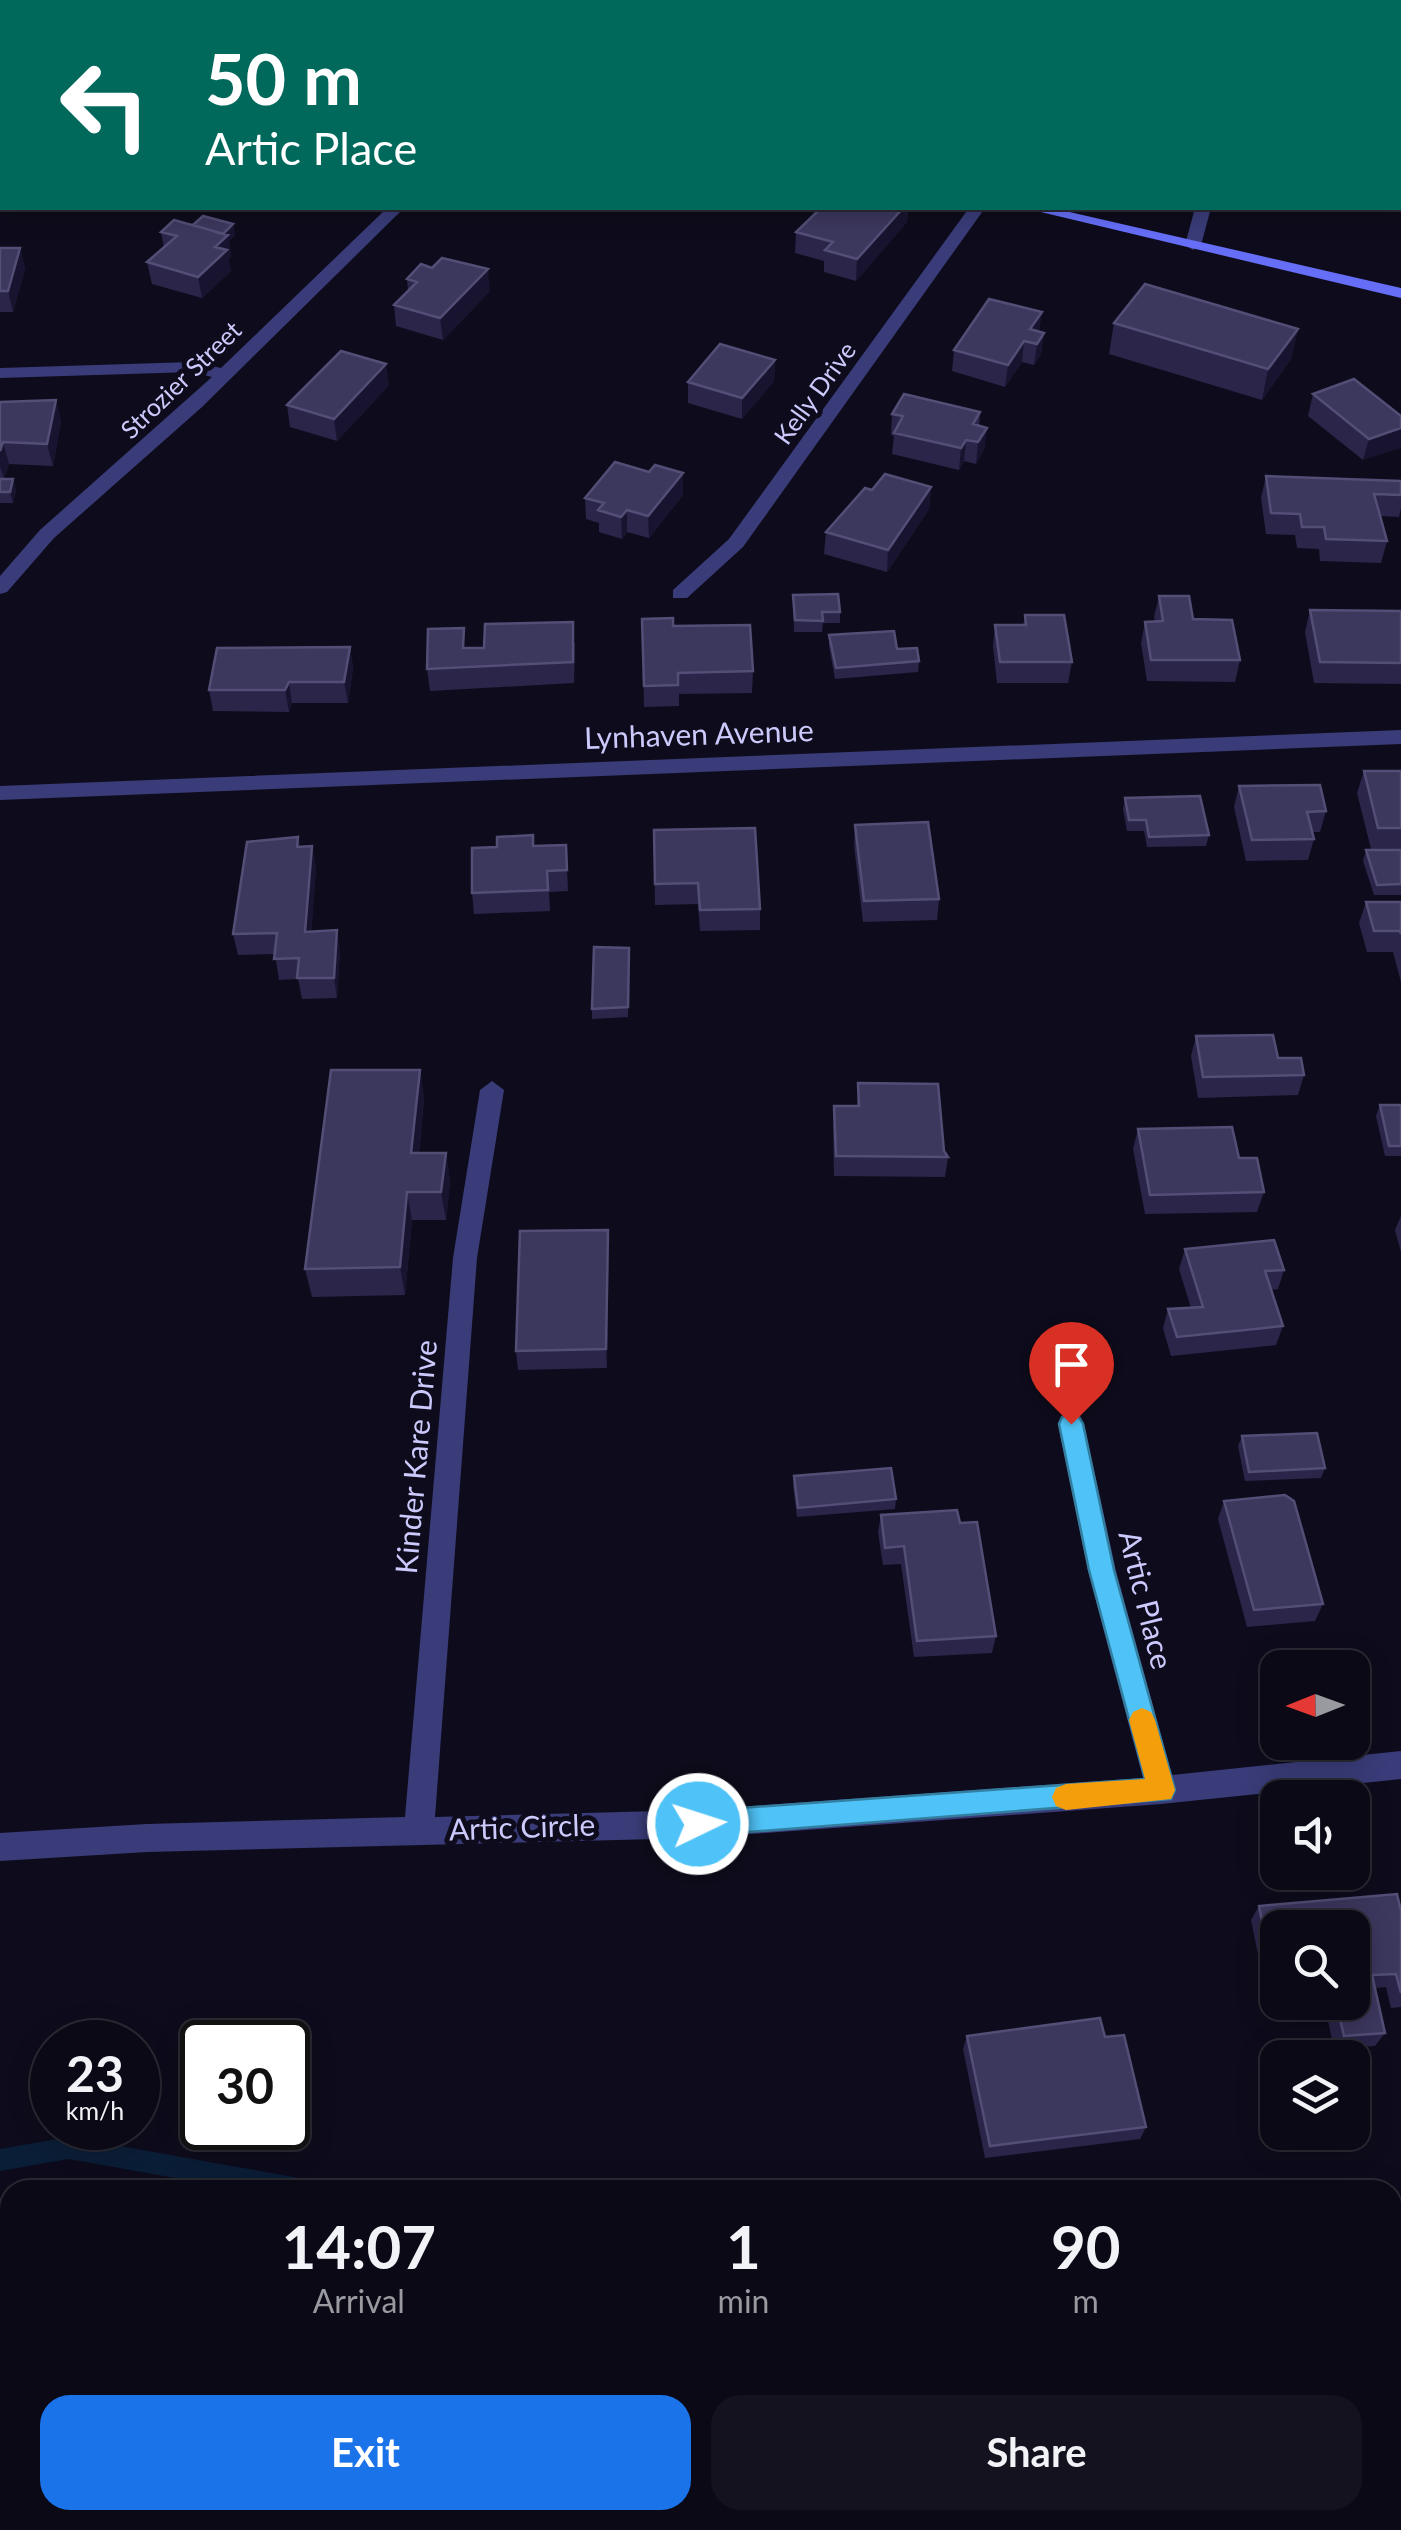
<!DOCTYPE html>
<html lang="en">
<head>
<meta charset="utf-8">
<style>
	:root { --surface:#0a0915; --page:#13121e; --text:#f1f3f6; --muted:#999aa0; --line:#2a2a34; --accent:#1a73e8 }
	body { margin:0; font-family:Lato,sans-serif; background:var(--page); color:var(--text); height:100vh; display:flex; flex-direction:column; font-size:38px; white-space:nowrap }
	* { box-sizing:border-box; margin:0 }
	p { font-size:32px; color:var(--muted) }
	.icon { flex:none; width:55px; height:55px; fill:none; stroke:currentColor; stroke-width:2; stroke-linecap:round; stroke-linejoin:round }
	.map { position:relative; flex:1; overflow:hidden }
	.sheet { position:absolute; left:0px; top:2180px; width:1402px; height:350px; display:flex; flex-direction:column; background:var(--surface); border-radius:30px 30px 0 0; box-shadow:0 5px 25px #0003,0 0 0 2px var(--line) }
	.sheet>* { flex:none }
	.top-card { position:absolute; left:0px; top:0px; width:1402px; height:210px; box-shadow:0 5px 25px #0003,0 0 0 2px var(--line); background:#00695c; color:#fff; overflow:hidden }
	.needle { width:65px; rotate:269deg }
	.tools { position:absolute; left:1260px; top:1650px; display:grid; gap:20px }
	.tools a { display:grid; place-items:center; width:110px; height:110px; border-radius:20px; background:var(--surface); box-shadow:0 5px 25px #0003,0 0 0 2px var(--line); font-size:50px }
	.speed { position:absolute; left:30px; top:2020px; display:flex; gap:20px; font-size:50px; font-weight:700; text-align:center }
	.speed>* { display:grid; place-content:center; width:130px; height:130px; border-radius:50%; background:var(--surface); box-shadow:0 5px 25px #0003,0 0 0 2px var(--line); line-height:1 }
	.speed small { font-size:25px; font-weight:400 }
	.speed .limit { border:5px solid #111; border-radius:15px; background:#fff; color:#111 }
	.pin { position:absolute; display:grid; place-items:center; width:85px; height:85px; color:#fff; margin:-102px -42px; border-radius:50% 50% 50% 0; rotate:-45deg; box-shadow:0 0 10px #0007 }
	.pin .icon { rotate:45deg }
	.me { position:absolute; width:110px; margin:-55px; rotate:86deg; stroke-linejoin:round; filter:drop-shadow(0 0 8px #0008) }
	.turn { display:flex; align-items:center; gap:35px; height:210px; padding:0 40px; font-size:45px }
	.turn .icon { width:130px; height:130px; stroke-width:2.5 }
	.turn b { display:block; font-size:70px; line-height:85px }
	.eta { display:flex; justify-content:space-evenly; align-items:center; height:170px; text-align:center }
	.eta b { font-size:60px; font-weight:700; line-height:70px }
	.action { display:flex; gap:20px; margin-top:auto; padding:20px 40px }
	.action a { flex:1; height:115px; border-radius:30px; background:var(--accent); color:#fff; font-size:40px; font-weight:700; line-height:115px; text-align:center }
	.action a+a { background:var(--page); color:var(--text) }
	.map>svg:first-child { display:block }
</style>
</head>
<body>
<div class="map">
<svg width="1401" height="2530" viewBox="0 0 1401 2530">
	<rect width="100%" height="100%" fill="#0e0c1c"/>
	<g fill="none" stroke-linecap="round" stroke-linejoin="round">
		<path fill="#0b1e37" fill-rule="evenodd" d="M69,2137L305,2179L313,2182L316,2190H242L69,2159L0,2171V2149Z
			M614,2520H638L640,2530H616Z"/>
		<path fill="#3a3c79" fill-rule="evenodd" d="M1400,132H1401V142H1400Z
			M1195,208H1211L1201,245L1193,250L1185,245Z"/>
		<path fill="#3a3c79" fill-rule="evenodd" d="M387,208H404L202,407L54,538L7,592L0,594V576L40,530L212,377L192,372L0,378V368L192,362L221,368Z
			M969,208H985L743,547L687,598H673V590L729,539Z
			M1401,730V744L0,800V786Z
			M492,1081L504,1090L477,1258L435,1817L697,1810L1143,1778L1088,1571L1058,1424L1062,1416L1071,1413L1080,1416L1084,1424L1116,1571L1172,1775L1401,1751V1779L1161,1804L697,1838L147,1852L0,1861V1833L147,1824L405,1817L453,1258L480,1090Z"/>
		<path fill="#666ef7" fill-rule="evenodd" d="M242,0H265L267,2H244Z
			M1024,208H1052L1401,288V298Z"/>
	</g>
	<path fill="#2a2549" d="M465,208H486L482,212Z
		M821,208H908L907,222L856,281L824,272V261L795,253L796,232Z
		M233,224L235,235L229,241L231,256L228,259L231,271L202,298L152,284L147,262L164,248L161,232L193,225Z
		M0,248H20L25,269L13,312H0Z
		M407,279L490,291L443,340L396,326L394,305L408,291Z
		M1114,323L1298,329L1291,359L1262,400L1109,354Z
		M1040,332L1044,333L1041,354L1034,365L1022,362L1005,387L952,371L954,350Z
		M775,360L774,381L742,419L688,403V382Z
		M389,385L337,441L290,427L287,405Z
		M1313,394L1401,416L1363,460L1308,416Z
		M56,400L61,422L53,466L9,464L4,479H13L16,490L13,503H0V402Z
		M980,412L979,426L987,428L984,449L976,464L964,461L959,470L892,454L894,436L891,435L892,414Z
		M1266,476L1401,481V508L1399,517L1380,516L1387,541L1381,563L1320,561L1319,549L1297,548L1295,535L1266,534L1261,498Z
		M931,487L929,509L887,572L824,554L826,532L872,490Z
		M683,495L649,538L627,532L622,539L599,532V523L586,519L585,498Z
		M793,595L840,612V623H823L822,632H794Z
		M1159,596L1193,619L1240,660L1235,682L1147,681L1141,643L1145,622L1155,621L1154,617Z
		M1310,610L1401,611V684L1314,683L1305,632Z
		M1025,615L1072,662L1068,683H997L993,646L995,625H1023Z
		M642,619L673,626L753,671L752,693L679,694V706L644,707Z
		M829,635L897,649L919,661L918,672L835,679L829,646Z
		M575,643L574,683L430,691L427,669L466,648Z
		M350,647L353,668L348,703H292L289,712L213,711L209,690Z
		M1364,771H1401V849H1371L1357,793Z
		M1239,786L1326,811L1320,832H1313L1314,839L1308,860L1246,861L1234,807Z
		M1125,798L1209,835L1206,846L1147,847L1144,831H1127L1123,809Z
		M855,825L939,899L937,920L863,922L854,846Z
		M654,830L760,909V930L700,931L698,904L655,905Z
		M533,835L534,846L566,845L568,891L549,892L550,911L474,914L472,893Z
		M298,837L300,847L312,846L316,868L311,932L340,951L337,998L302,999L298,979L279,980L275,954L238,955L233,934Z
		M1366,850H1401V895H1374L1363,861Z
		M1366,902H1401V982L1393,952H1367L1359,923Z
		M629,948L628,1017L592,1019V1009Z
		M1196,1036L1278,1058L1304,1075L1298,1095L1198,1098L1191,1056Z
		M420,1070L424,1099L419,1153H446L450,1182L446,1220H412L405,1295L312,1297L305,1269Z
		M858,1083L944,1151L948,1157L945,1177L834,1176L833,1126L834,1106H857Z
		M1380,1105H1401V1156H1385L1376,1116Z
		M1138,1129L1239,1158L1264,1192L1257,1212L1145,1214L1133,1149Z
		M1401,1216V1252L1395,1230Z
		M608,1230L607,1368L518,1370L516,1351Z
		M1185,1249L1284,1270L1278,1289L1271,1290L1283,1326L1276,1345L1171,1356L1163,1328L1168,1309L1191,1308L1179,1269Z
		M1242,1436L1325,1468L1321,1478L1245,1481L1238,1446Z
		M794,1476L896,1499L895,1509L797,1517L793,1486Z
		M1224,1501L1323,1604L1315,1621L1247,1627L1218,1519Z
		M881,1515L960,1523L996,1636L992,1653L914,1657L901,1564L883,1565L878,1532Z
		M1259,1906L1401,1911V2007L1391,2008L1386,1987L1375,1988L1385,2033L1375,2046L1334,2049L1324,2002H1352L1278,1928V1998L1267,1999L1251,1920Z
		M967,2036L1105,2037L1146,2127L1140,2139L985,2158L963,2049Z"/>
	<path fill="#18142f" d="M0,0H6V2H2V22L0,24Z
		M903,208H908L907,222L856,281L857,259Z
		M233,224L235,235L229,241L231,256L228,259L231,271L202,298L198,277L221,236Z
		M20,248L25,269L13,312L8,291Z
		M488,269L490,291L443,340L440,318Z
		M1042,312L1039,334L1030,329Z
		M1298,329L1291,359L1262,400L1268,369Z
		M1044,333L1041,354L1034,365L1037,344Z
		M1024,341L1022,362L1005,387L1008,365Z
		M775,360L774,381L742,419V398Z
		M386,364L389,385L337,441L334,419Z
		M56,400L61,422L53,466L47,444Z
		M987,428L984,449L976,464L978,442Z
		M1401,428V448L1363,460L1369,439Z
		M966,440L964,461L959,470L961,448Z
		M3,442L9,464L4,479L0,466V451Z
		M683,473V495L649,538L648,516Z
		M13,479L16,490L13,503L10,492Z
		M931,487L929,509L887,572L888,550Z
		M627,510V532L622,539L621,517Z
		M350,647L353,668L348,703L344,682Z
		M289,682L292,703L289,712L285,690Z
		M312,846L316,868L310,953L305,932Z
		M337,930L340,951L337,998L334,978Z
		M420,1070L424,1099L416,1182L411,1153Z
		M446,1153L450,1182L446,1220L441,1192Z
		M407,1192L412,1220L405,1295L400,1267Z
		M608,1230L609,1250L607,1368L606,1349Z"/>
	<path fill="#3c375d" stroke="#524e76" stroke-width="2.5" d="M799,0H836L846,2H797Z
		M0,93L2,94V120L0,119Z
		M821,208H903L857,259L825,250L833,242L796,232Z
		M203,216L233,224L223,234L193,225Z
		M174,220L228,235L215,247L227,250L198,277L147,262L177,236L161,232Z
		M0,248H20L8,291H0Z
		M442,258L488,269L440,318L394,305L417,282L407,279L421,264L432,268Z
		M1145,284L1298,329L1268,369L1114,323Z
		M989,299L1042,312L1030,329L1044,333L1037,344L1024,341L1008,365L954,350Z
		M720,344L775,360L742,398L688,382Z
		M341,351L386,364L334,419L287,405Z
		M1354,379L1401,416V428L1369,439L1313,394Z
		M904,394L980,412L973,424L987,428L978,442L966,440L961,448L894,433L903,416L892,414Z
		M56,400L47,444L3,442L0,451V402Z
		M615,462L649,472L655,465L683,473L648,516L627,510L621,517L598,510L604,503L585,498Z
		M885,474L931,487L888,550L826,532L865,488L872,490Z
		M1266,476L1401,481V495L1374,494L1387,541L1326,539L1324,527H1302L1300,514L1271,513Z
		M0,479H13L10,492H0Z
		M838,594L840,612H822L823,621L795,620L793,595Z
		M1159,596H1189L1193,619L1232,620L1240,660H1151L1145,622L1163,621Z
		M1310,610L1401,611V663L1320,662Z
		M1025,615H1064L1072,662H1000L995,625H1026Z
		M673,618V626L750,625L753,671L678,673V685L644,686L642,619Z
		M573,622V662L427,669L428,629L464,628L463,648H484L485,624Z
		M894,631L897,649L917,648L919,661L836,668L829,635Z
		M350,647L344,682H289L285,690H209L217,648Z
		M1364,771H1401V828H1378Z
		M1320,785L1326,811L1307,812L1314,839L1252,840L1239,786Z
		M1200,796L1209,835L1149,837L1146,820H1129L1125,798Z
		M928,822L939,899L864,901L855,825Z
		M755,828L760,909L700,910L698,883L655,884L654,830Z
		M533,835V846L566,845L567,870L547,871L548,890L472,893V848L497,847V837Z
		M298,837L297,847L312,846L305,932L337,930L334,978H297L299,958L274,959L277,933L233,934L247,842Z
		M1366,850H1401V884L1377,885Z
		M1366,902H1401V934L1400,931H1374Z
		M594,947L629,948L628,1007L592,1009Z
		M1273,1035L1278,1058H1301L1304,1075L1203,1077L1196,1036Z
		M331,1070H420L411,1153H446L441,1192H407L400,1267L305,1269Z
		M858,1083L938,1084L944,1151L948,1157L836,1156L834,1106H859Z
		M1380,1105H1401V1146H1389Z
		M1232,1127L1239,1158H1257L1264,1192L1150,1195L1138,1129Z
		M608,1230L606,1349L516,1351L520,1231Z
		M1274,1240L1284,1270L1265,1271L1283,1326L1177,1337L1168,1309L1203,1307L1185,1249Z
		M1317,1433L1325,1468L1249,1472L1242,1436Z
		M891,1468L896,1499L798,1508L794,1476Z
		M1285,1495L1294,1501L1323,1604L1254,1610L1224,1501Z
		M957,1510L960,1523L977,1522L996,1636L917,1641L904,1546L885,1548L881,1515Z
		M1397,1894L1401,1911V1993L1396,1974L1372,1975L1385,2033L1344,2036L1336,2002H1352V1928H1278V1985L1275,1986L1259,1906Z
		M1100,2018L1105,2037L1124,2035L1146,2127L990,2146L967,2036Z"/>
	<path fill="#4fc3f7" stroke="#337fa1" stroke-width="2.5" d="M1071,1414L1079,1417L1083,1424L1114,1570L1175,1790L1171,1799L698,1836L688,1833L684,1824L688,1815L698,1811L1145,1779L1089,1570L1059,1424L1062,1417Z"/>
	<path fill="#f59e0b" d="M1142,1708L1151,1712L1155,1720L1175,1790L1171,1799L1066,1810L1056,1806L1052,1797L1056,1788L1066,1784L1145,1779L1129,1720L1133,1712Z"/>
	<g text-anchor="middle" stroke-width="10" stroke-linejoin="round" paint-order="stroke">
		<g font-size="25" fill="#cccafc" stroke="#0e0c1c">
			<text transform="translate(181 380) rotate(-44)" y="9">Strozier Street</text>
			<text transform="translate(815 393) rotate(-54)" y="9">Kelly Drive</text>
		</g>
		<g font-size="30" fill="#cccafc" stroke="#0e0c1c">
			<text transform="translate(699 735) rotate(-2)" y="10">Lynhaven Avenue</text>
			<text transform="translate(417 1457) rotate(-85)" y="10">Kinder Kare Drive</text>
			<text transform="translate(1145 1600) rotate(76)" y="10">Artic Place</text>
			<text transform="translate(522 1828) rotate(-2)" y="10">Artic Circle</text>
		</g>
	</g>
</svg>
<div class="tools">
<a><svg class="needle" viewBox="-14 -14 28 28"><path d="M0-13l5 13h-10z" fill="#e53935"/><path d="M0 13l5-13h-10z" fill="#999aa0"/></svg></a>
<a><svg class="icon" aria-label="sound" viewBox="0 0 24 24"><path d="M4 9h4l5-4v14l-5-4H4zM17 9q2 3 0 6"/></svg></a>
<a><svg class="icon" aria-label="search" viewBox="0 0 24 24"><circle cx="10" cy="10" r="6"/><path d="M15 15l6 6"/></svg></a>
<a><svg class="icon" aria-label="layers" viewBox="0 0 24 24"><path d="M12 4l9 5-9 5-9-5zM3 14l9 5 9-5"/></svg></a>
</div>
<div class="speed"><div>23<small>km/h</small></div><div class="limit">30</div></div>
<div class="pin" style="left:1071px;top:1424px;background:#d93025"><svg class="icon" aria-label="arrive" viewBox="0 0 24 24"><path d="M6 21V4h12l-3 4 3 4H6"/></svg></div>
<svg class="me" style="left:698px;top:1824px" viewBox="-20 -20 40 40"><circle r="17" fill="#4fc3f7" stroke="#fff" stroke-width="3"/><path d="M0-11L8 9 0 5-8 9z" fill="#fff"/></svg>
<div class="top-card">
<div class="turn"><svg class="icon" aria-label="left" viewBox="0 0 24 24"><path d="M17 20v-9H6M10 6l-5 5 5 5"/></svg><div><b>50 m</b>Artic Place</div></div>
</div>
<section class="sheet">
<div class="eta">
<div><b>14:07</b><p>Arrival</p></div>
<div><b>1</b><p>min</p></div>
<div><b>90</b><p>m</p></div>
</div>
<div class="action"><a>Exit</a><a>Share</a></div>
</section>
</div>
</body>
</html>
